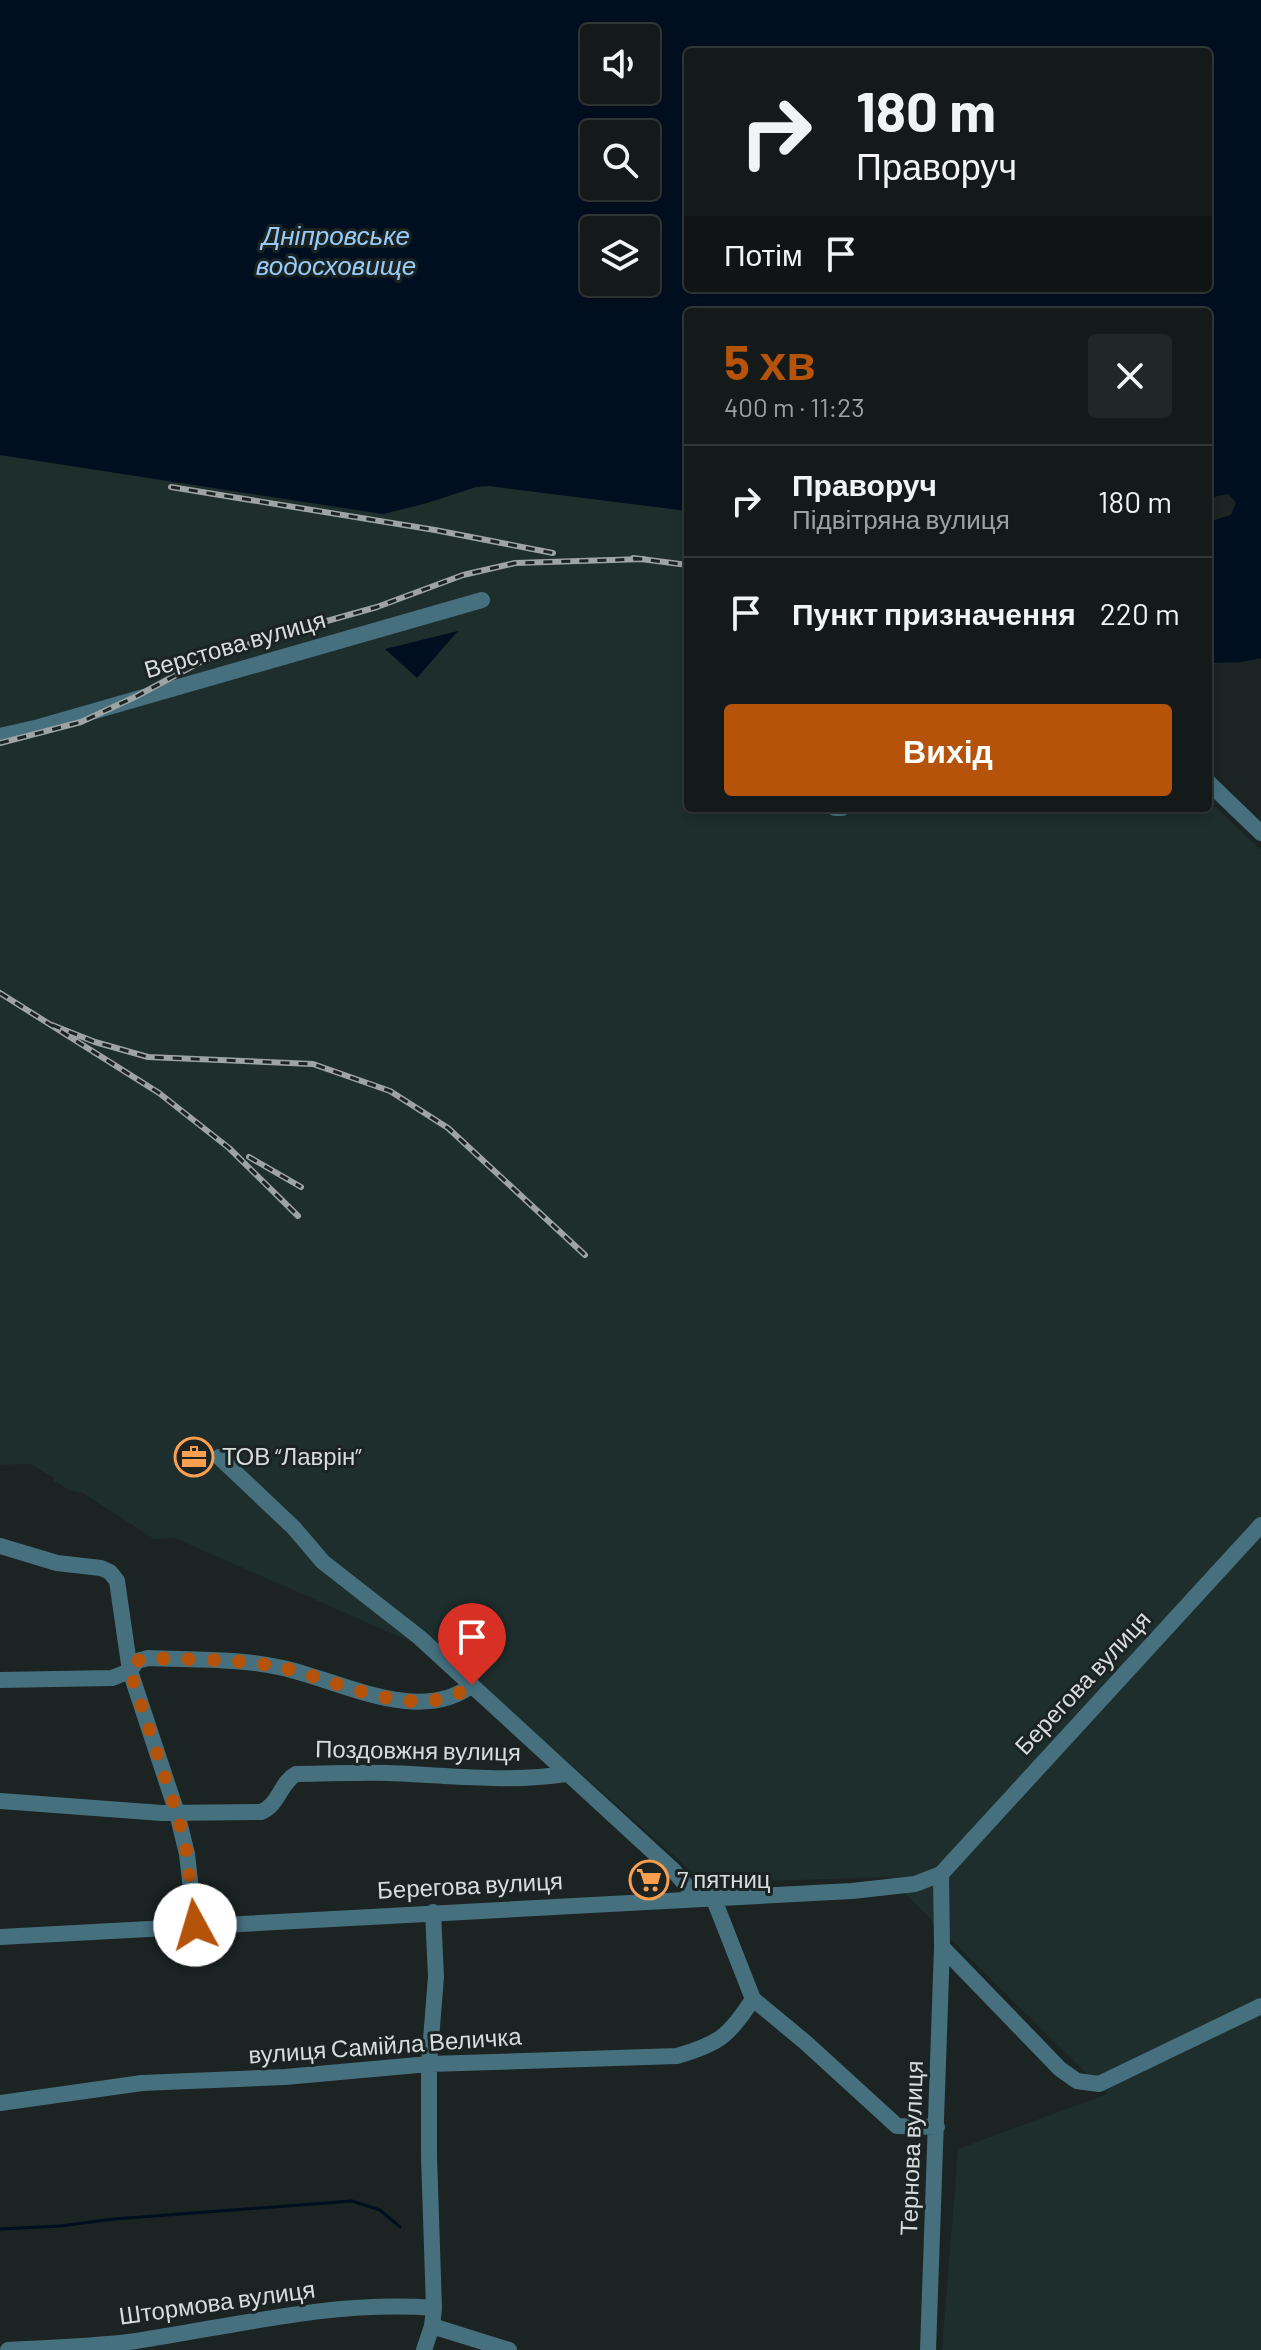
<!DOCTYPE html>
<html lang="uk">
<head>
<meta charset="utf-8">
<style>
	:root { --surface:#141a1a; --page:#212727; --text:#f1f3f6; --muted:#9da1a2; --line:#333839; --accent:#b45309 }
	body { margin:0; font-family:Barlow,sans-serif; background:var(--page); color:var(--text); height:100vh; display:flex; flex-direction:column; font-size:30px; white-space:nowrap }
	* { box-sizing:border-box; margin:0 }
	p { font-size:26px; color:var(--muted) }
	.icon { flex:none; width:44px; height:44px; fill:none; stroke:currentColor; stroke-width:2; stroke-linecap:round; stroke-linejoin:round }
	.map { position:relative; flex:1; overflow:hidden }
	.panel { position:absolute; left:684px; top:308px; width:528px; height:504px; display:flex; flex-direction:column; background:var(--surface); border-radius:8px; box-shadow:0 4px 12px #0003,0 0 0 2px var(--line) }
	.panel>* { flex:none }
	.banner { position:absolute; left:684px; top:48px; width:528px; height:244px; border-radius:8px; box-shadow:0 4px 12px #0003,0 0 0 2px var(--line); background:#141a1a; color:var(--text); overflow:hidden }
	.buttons { position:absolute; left:580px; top:24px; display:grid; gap:16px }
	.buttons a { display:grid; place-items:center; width:80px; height:80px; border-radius:8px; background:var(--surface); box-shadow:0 4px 12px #0003,0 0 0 2px var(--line); font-size:40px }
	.pin { position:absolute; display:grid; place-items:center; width:68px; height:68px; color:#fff; margin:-82px -34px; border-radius:50% 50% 50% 0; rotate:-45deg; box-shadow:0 0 8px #0007 }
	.pin .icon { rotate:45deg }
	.me { position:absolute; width:88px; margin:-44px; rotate:354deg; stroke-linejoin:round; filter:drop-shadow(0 0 6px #0008) }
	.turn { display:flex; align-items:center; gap:28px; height:168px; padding:0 40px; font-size:36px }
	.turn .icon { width:104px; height:104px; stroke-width:2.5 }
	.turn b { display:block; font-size:56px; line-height:68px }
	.then { display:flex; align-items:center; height:76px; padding:0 40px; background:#0003; gap:16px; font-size:30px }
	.round { display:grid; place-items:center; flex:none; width:84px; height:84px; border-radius:8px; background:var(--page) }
	.head { display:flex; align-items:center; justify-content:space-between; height:136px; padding:0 40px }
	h1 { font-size:48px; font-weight:700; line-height:60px; color:var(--accent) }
	.cta { display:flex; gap:16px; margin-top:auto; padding:16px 40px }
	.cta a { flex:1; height:92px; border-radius:8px; background:var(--accent); color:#fff; font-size:32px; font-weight:700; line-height:92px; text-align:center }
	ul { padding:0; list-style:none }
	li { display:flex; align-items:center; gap:24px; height:112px; padding:0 40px; border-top:2px solid var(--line) }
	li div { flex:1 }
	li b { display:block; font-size:30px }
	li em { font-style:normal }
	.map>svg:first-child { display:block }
</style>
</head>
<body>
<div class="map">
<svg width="1261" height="2350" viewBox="0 0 1261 2350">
	<rect width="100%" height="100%" fill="#1b2323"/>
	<path fill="#1d2e2d" d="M0,455L383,514L427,503L476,487L489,486L688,511V808H1208V800L1261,850V2350H942L958,2149L1107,2094L888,1877L705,1883L452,1660L175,1538L154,1539L83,1493L71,1491L54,1481V1478L31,1464L0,1465Z"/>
	<path fill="#000f1f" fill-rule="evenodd" d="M0,0H1261V658L1241,662L1208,663V522L1231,515L1236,502L1228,494L1208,498V312H688V511L489,486L476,487L427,503L383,514L0,455ZM594,38H646V90H594ZM688,52H1208V288H688ZM594,134H646V186H594ZM594,230H646V282H594Z
		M458,631L417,678L385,649Z"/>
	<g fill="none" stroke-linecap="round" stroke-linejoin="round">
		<path stroke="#000f1f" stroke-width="3" d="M0,2229L60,2226L114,2219L352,2201L380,2210L400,2227"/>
		<path stroke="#46707e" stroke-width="16" d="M0,736L39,727L482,600
			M1208,782L1261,833
			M835,808H842
			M219,1457L294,1528L323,1562L419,1637L673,1870L697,1898
			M0,1546L57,1563L101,1568L110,1572L117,1581L130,1671L177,1813L187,1854L195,1925
			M0,1680L112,1678L130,1671L137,1661L148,1658C192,1660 239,1658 283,1668C338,1680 420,1726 472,1685
			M0,1801L162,1813L261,1812C279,1805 280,1783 296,1774C327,1774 358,1772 388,1773C447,1775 507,1783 566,1774
			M941,1874L942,1947L1060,2069L1077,2081L1099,2084L1261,2006
			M713,1897L753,1999L805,2042L897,2126L937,2127
			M0,1937L852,1891L915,1884L941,1874L1261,1525
			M0,2103L142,2083L285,2077L429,2064L677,2056C719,2044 729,2036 753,1999
			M432,2326L509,2350
			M8,2350C50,2347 94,2347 136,2341C235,2326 334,2300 434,2308
			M424,2350L432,2326L434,2308L429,2156V2064L436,1977L433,1912
			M928,2350L942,1947"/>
		<g stroke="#9ea4a4" stroke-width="6">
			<path id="rail" d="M171,487L435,530L553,553
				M633,558L688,565
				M0,743L81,722L137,696L202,661L266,638L377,607L463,575L515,563L644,559
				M0,993L159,1093L229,1148L298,1216
				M52,1025L95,1042L148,1057L313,1064L390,1091L448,1128L585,1255
				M249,1157L301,1187"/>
		</g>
		<use href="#rail" stroke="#1b2323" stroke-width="3" stroke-dasharray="9" stroke-linecap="butt"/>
	</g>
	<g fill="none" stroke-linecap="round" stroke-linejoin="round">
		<path stroke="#b45309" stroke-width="14" stroke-dasharray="0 25.2" d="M195,1925L187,1854L177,1813L130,1671L137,1661L148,1658C192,1660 239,1658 283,1668C338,1680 420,1725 472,1685"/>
	</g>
	<defs>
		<g id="office-ring" transform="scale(2)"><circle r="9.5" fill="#1b2323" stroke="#fa9f4f" stroke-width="1.5"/><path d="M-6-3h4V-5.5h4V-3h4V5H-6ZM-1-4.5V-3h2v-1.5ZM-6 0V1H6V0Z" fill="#fa9f4f"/></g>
		<g id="supermarket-ring" transform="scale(2)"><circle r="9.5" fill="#1b2323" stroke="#fa9f4f" stroke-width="1.5"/><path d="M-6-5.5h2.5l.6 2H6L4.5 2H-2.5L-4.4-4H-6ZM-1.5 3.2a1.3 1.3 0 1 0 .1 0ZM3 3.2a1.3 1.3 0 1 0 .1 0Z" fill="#fa9f4f"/></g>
	</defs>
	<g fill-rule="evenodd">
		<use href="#office-ring" x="194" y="1457"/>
		<use href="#supermarket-ring" x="649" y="1880"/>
	</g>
	<g text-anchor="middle" stroke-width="6" stroke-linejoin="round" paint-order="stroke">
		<g font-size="24" fill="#d7dcdc" stroke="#1b2323">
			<text transform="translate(235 645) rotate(-16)" y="8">Верстова вулиця</text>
			<text transform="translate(1083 1683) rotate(-47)" y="8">Берегова вулиця</text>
			<text transform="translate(418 1751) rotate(1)" y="8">Поздовжня вулиця</text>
			<text transform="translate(470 1886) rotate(-3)" y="8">Берегова вулиця</text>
			<text transform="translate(385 2046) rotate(-4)" y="8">вулиця Самійла Величка</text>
			<text transform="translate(912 2148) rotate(-88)" y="8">Тернова вулиця</text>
			<text transform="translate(217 2303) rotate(-8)" y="8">Штормова вулиця</text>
		</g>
		<g font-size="24" fill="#d7dcdc" stroke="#1b2323" text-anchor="start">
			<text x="222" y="1465">ТОВ “Лаврін”</text>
			<text x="677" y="1888">7 пятниц</text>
		</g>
		<g font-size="26" font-style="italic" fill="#98ccfb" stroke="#1b2323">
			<text x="336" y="245">Дніпровське<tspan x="336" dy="30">водосховище</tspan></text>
		</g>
	</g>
</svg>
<div class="buttons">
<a><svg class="icon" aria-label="sound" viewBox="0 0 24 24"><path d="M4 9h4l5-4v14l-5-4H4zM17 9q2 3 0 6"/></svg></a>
<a><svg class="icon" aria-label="search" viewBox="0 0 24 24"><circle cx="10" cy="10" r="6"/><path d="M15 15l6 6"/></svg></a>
<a><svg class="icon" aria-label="layers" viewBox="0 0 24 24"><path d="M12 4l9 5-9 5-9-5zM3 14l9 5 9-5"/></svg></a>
</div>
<div class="pin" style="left:472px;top:1685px;background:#d93025"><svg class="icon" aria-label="arrive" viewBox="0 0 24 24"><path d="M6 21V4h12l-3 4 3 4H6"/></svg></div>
<svg class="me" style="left:195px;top:1925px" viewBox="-20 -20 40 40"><circle r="19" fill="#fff"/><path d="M0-13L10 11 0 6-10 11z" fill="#b45309"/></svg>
<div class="banner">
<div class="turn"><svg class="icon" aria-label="right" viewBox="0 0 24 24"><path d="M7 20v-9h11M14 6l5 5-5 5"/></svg><div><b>180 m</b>Праворуч</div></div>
<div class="then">Потім<svg class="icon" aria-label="arrive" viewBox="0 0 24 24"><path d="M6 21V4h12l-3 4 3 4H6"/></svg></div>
</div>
<section class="panel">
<div class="head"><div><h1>5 хв</h1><p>400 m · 11:23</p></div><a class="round"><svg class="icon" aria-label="close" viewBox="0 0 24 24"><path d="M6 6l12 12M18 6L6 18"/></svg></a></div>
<ul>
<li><svg class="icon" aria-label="right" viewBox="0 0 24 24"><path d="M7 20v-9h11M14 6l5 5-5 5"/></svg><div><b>Праворуч</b><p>Підвітряна вулиця</p></div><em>180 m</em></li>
<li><svg class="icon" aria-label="arrive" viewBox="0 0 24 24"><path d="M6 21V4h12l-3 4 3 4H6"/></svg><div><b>Пункт призначення</b></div><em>220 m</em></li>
</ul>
<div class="cta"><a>Вихід</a></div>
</section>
</div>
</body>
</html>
